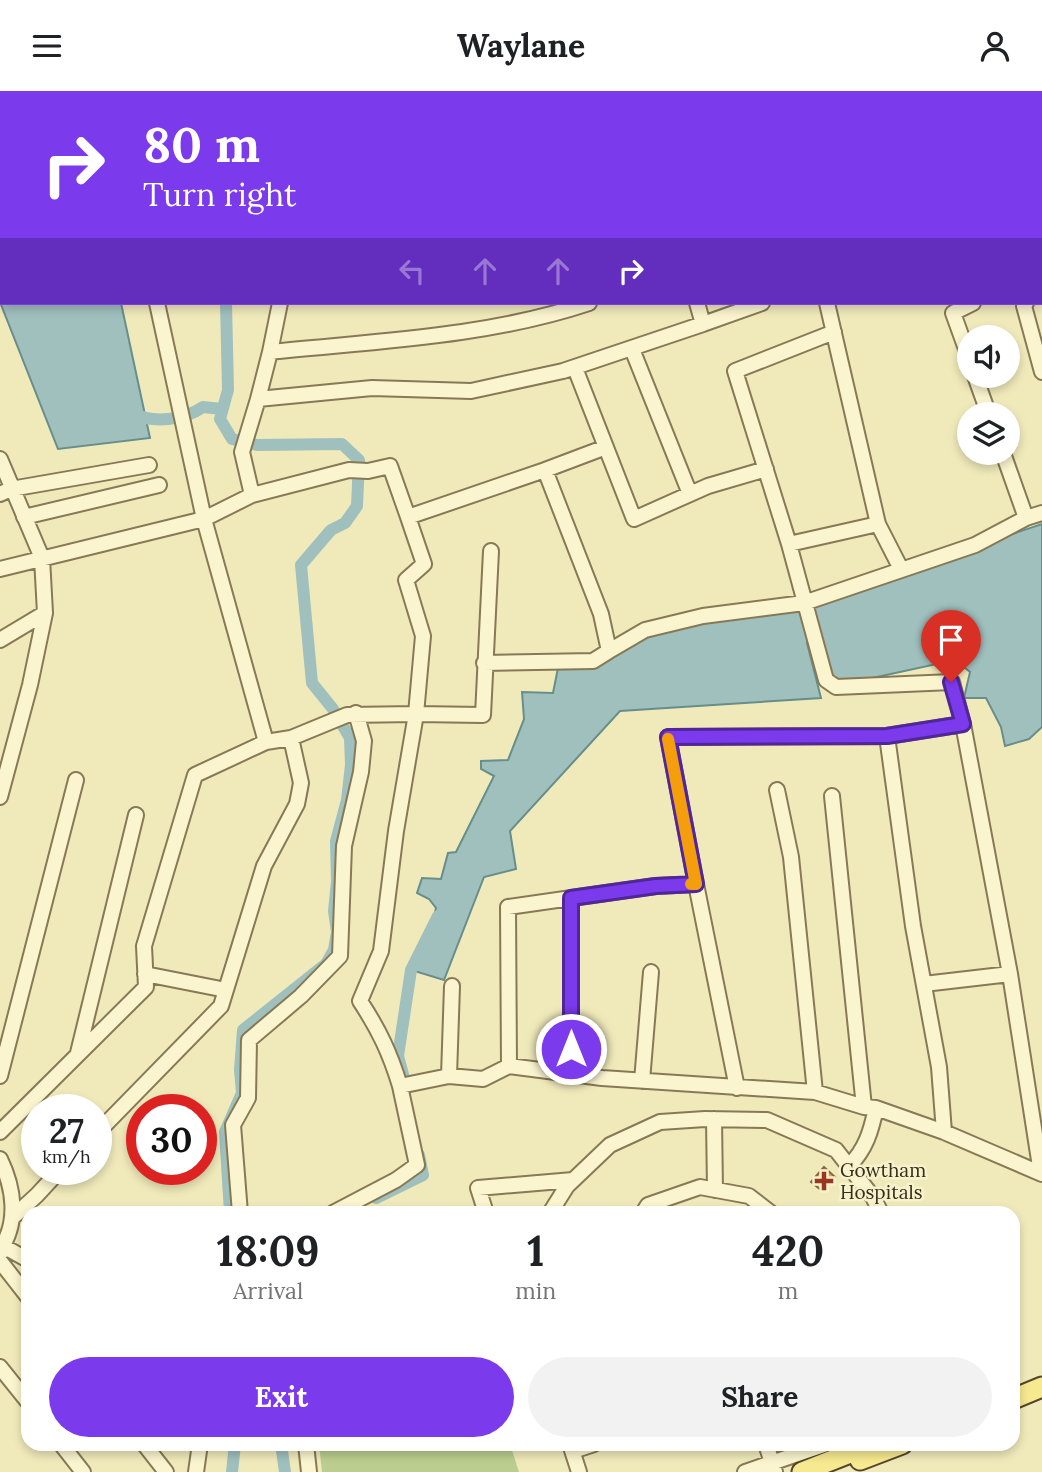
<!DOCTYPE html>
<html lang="en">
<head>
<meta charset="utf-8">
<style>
	:root { --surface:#fff; --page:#f2f2f2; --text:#202124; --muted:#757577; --accent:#7c3aed }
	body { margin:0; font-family:Lora,serif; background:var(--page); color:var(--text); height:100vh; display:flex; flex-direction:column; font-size:26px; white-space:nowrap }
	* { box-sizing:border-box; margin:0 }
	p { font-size:23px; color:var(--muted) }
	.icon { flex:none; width:38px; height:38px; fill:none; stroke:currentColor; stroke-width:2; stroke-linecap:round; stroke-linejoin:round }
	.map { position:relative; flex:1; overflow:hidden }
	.sheet { position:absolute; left:21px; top:1115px; width:999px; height:245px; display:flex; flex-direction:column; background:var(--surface); border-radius:21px; box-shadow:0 4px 10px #0003 }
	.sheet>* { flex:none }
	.hud { position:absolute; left:0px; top:0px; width:1043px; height:214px; box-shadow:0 4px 10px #0003; background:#7c3aed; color:#fff; overflow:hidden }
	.controls { position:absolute; left:957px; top:234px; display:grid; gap:14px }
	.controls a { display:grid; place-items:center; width:63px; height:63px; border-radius:50%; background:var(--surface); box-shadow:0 4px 10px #0003; font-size:35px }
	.speed { position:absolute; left:21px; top:1003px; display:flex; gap:14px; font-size:35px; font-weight:700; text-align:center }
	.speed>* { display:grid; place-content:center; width:91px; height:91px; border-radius:50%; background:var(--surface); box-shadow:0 4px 10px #0003; line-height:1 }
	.speed small { font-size:18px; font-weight:400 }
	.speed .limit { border:10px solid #d22; background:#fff; color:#111 }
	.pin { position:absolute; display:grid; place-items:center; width:60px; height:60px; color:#fff; margin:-72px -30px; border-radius:50% 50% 50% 0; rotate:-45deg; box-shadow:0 0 7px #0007 }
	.pin .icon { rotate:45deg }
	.me { position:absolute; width:77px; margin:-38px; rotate:0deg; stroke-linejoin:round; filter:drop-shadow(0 0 5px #0008) }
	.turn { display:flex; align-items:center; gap:24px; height:147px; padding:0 28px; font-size:32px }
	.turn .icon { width:91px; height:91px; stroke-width:2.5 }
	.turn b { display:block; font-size:49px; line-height:60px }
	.lanes { display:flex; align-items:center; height:66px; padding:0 28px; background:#0003; justify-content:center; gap:35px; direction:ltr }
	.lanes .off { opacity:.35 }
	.eta { display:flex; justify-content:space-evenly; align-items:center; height:119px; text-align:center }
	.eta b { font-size:42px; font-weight:800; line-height:49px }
	.action { display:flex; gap:14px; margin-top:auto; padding:14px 28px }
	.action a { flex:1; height:80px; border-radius:42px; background:var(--accent); color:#fff; font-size:28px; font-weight:800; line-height:80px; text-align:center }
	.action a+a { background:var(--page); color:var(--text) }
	header { display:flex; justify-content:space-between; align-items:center; height:91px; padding:0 28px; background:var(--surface); font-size:32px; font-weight:800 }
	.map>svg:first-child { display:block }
</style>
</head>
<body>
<header><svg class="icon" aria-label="menu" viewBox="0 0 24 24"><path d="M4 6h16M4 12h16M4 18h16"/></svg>Waylane<svg class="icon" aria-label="person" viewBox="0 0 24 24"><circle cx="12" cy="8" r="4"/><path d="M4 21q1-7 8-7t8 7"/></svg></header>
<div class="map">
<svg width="1042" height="1381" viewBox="0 0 1042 1381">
	<rect width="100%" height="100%" fill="#f0eabb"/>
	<path fill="#bbce8f" d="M319,1353H510L519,1381H322Z"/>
	<path fill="#a0c0bd" stroke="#678e8b" stroke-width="2" d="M2,13V212H121L150,347L58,358L0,211Z
		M1042,433V636L1029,648L1005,655L1001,636L986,607H964L970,581L955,569L863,589L834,591L816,549L807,552L821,607L620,620L510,740L516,778L484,786L444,889L411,879L431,839L436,817L429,808L417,802L422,787L441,788L448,762L456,761L494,685L481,678V670L508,669L524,628L522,601L553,602L558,577L645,541L708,527L799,517L806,539L814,510Z"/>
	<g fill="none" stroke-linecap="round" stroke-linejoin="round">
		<path stroke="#a0c0bd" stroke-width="12" d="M268,0L269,2
			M221,2L223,0
			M322,2L324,0
			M226,212L228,299L220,328L232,348L257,354L342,353L359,369L357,415L345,432L331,439L301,474L312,592L333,618L350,647L351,674L347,709L336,750L337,790L334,820L337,841L334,859L326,873L243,939L240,979L242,1002L225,1041L230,1122
			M133,322C153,333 184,329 203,316L222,318
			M404,987L398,965L411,879L438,825
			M376,1107L423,1084L419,1064
			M281,1353L285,1381
			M232,1381L235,1353"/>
	</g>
	<path fill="#d0a96f" stroke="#886739" stroke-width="2" d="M824,1076L835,1086L822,1100L811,1091Z"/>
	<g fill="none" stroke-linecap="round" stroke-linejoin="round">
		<g stroke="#877955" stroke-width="18">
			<path id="minor" d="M112,0V2
				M621,0L622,2
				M769,0L770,2
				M851,0L852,2
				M922,0V2
				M999,0V2
				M514,2L518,0
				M662,2L668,0
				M1041,131L1042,130
				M1041,169L1042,172
				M1041,189L1042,188
				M157,212L204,428L266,651
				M1026,212L1024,215L1042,281
				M703,233L762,212
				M834,241L735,280L789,453L826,589L836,596L952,591L963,633
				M632,258L690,403
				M270,261L280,212
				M970,269L953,222L973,212
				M575,277L634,428L708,395L766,378
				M975,285L989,324
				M258,308L270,261C376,250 487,246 589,212
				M1003,362L1026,427L1042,422
				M0,368L42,467L45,522L0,549
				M545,379L606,356
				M0,403L11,398L149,374
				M252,404L242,361L258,308L372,297L471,300L563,280L703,233L697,212
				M24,426L159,394
				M878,433L901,478
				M789,453L878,433L827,212
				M0,478L204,428L252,404L349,379L368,380L390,375L408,426L545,379L601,523L609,560L593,570L484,572
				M609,560L645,539L703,525L804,512L975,454L1026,427
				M887,645L963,633L1010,883L1041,1082
				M777,699L791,766L815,1001
				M832,705L864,1016
				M0,706L30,594L45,522
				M696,793L668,646L887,645L913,835L939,976L944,1041
				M145,883L226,899
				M924,893L1010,883
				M452,895L449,985L483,988L509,975L602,987L815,1001L864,1016L876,1017L944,1041L1042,1083
				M78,962L136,724
				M509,975L508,816L655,795L696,793L737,997
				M571,983V807
				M0,985L76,689
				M642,990L651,881
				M400,995C390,962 379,939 360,910L381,860L396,740L416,623L483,624L491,460
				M714,1028L715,1099
				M0,1041L146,896L144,855L195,684L266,651L291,647L347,624L416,623L423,545L406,489L424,473L408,426
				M96,1043L221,915L264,775L297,713L301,692L291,647
				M0,1068C14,1097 19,1131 0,1159
				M849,1075C866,1058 871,1040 876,1017
				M240,1122L233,1034L248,1007L249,949L301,905L340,865L344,755L361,681L364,650L356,622
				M333,1122L396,1089L417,1074L400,995L449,985
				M486,1122L478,1097L573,1089
				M550,1122L567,1095L610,1054L660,1031L705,1028L767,1029L836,1059L873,1106L881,1122
				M643,1122L648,1114L700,1096L749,1105L771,1122
				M12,1127L37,1104L61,1078
				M0,1163L3,1155L28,1169
				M0,1170L28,1206
				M0,1276L28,1311
				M61,1353L83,1381
				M144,1353L166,1381
				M306,1353L309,1381
				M570,1353L579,1381
				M766,1353L775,1381
				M573,1360L594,1353
				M196,1381L200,1353
				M745,1381L827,1353"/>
		</g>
		<g stroke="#54462a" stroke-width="23">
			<path id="major" d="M1013,1308L1042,1296
				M860,1369L902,1353
				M802,1381L873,1353"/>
		</g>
		<use href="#minor" stroke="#faf5cf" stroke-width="14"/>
		<use href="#major" stroke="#f6e990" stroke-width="19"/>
	</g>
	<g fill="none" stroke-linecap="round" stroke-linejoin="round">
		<g stroke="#51269a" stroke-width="18">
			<path id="route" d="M571,958V807L656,795L696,793L668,646L887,645L963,633L951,591"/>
		</g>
		<use href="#route" stroke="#7c3aed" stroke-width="12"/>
		<path stroke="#f59e0b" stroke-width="12" d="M668,648L696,793H691"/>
	</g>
	<path fill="#993722" stroke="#f7f2cb" stroke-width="2.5" d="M820.5 1079.5h7v7h7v7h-7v7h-7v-7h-7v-7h7z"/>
	<g text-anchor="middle" stroke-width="5" stroke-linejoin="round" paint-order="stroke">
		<g font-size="19" fill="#362d1a" stroke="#f7f2cb" text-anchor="start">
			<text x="840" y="1086">Gowtham<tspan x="840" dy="22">Hospitals</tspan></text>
		</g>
	</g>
</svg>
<div class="controls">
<a><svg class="icon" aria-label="sound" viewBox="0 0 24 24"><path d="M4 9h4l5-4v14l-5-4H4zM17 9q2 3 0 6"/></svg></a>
<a><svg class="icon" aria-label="layers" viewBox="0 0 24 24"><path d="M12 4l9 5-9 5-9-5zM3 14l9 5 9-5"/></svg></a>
</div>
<div class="speed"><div>27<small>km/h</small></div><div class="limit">30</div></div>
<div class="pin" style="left:951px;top:591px;background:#d93025"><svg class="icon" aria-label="arrive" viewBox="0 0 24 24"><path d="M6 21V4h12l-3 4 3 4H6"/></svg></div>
<svg class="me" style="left:571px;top:958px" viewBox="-20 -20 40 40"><circle r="17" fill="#7c3aed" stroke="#fff" stroke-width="3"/><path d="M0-11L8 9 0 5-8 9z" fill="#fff"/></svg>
<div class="hud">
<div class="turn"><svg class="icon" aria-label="right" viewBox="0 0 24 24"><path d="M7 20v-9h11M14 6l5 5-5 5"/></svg><div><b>80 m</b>Turn right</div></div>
<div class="lanes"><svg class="icon off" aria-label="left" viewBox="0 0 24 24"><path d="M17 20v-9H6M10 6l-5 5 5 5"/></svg><svg class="icon off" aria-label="ahead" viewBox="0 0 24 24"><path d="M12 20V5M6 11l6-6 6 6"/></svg><svg class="icon off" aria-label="ahead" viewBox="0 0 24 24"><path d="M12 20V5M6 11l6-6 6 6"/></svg><svg class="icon" aria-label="right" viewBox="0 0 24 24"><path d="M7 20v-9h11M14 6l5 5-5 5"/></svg></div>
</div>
<section class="sheet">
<div class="eta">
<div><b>18:09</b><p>Arrival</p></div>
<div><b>1</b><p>min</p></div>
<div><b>420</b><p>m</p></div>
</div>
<div class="action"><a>Exit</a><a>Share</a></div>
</section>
</div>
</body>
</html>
